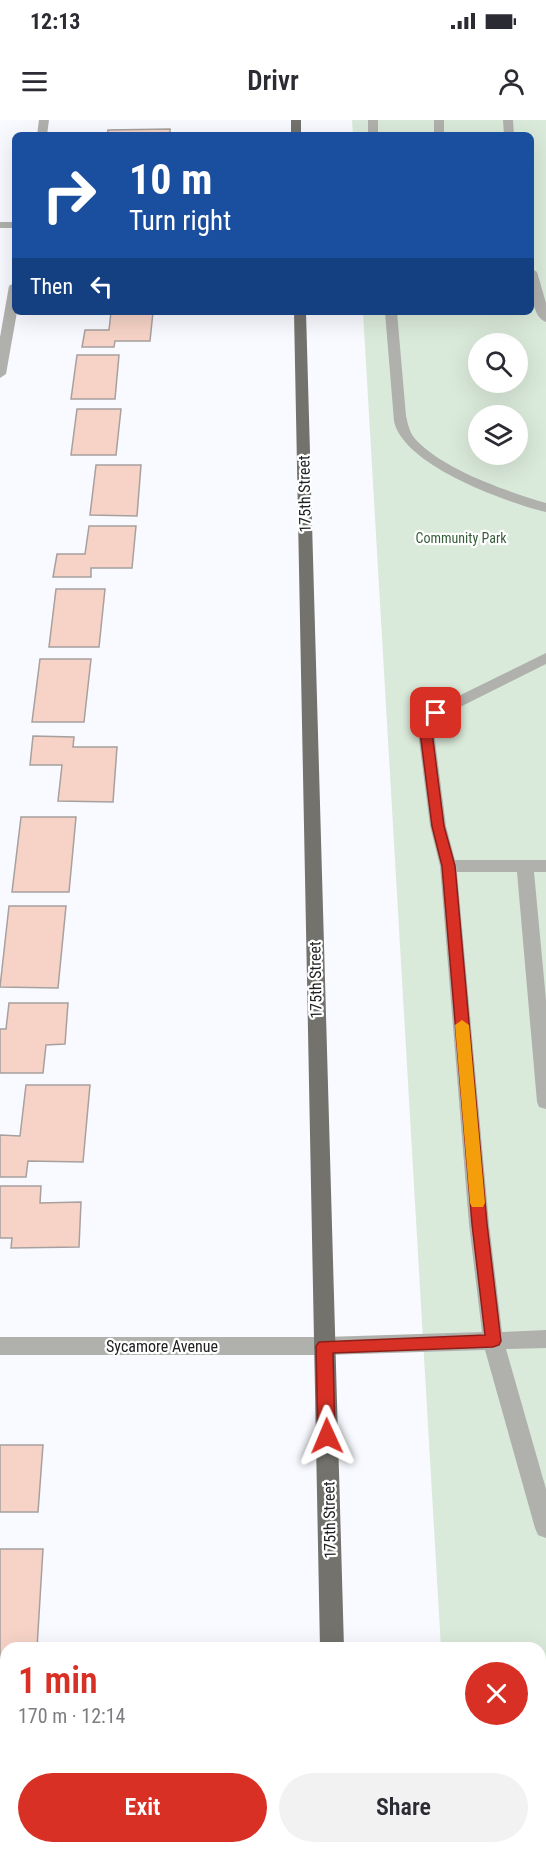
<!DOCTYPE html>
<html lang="en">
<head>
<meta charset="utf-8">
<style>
	:root { --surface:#fff; --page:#f2f2f3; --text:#2b2b33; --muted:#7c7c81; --accent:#d93025 }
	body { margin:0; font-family:"Roboto Condensed",sans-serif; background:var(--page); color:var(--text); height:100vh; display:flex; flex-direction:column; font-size:22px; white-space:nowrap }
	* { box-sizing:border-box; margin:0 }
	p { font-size:20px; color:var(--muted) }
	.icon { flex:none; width:33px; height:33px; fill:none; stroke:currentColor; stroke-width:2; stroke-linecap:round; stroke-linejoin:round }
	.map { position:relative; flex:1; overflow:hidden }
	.drawer { position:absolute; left:0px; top:1522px; width:546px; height:212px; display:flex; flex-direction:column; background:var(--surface); border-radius:18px 18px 0 0; box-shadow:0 6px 24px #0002 }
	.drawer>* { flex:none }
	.top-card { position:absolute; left:12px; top:12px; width:522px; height:183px; border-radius:9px; box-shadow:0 6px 24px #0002; background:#1a4fa0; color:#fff; overflow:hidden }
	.controls { position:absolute; left:468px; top:213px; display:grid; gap:12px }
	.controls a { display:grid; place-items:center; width:60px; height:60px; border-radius:50%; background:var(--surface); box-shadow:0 6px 24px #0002; font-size:30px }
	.pin { position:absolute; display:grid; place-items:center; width:51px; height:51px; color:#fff; margin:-26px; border-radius:12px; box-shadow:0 3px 9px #0006 }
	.me { position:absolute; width:66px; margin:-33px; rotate:359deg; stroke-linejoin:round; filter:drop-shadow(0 0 4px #0008) }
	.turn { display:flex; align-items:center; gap:21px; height:126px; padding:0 18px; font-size:27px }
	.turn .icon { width:78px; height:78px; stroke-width:2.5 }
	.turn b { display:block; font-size:42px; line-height:51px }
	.then { display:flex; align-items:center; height:57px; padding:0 18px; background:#0003; gap:12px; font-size:22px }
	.round { display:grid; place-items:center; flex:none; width:63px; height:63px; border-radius:32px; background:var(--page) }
	.headline { display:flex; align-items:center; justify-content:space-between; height:102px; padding:0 18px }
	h1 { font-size:36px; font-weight:600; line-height:45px; color:var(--accent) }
	.button { display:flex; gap:12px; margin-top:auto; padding:12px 18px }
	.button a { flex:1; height:69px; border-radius:36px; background:var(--accent); color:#fff; font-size:24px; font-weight:600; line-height:69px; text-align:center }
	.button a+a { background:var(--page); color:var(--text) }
	.status { display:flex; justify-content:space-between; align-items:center; height:42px; padding:0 30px; background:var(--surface); direction:ltr }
	.status svg { height:16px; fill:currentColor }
	header { display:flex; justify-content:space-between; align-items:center; height:78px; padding:0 18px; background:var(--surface); font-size:27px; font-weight:600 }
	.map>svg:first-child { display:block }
</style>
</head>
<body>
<div class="status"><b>12:13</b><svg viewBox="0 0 49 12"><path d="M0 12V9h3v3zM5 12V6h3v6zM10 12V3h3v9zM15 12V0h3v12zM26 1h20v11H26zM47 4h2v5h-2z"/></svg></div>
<header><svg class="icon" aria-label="menu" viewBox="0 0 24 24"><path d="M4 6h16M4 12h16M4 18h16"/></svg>Drivr<svg class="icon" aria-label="person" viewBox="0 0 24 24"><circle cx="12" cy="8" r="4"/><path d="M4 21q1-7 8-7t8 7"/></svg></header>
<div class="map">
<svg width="546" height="1733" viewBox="0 0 546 1733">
	<rect width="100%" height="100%" fill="#f9faff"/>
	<path fill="#daeada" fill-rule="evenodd" d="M352,0H546V1733H453V1728H540V1528H441L363,192H531V15H353ZM478,224H518V262H478ZM478,296H518V334H478Z"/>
	<path fill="#f6d3c6" stroke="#a7a09e" stroke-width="1.5" d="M170,9V15H107L108,10Z
		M111,192H153L150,221H115L114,227H82L85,210H109Z
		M77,235H119L115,279H71Z
		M77,289H121L116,335H71Z
		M96,345H141L137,396L90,395Z
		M89,406H136L132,448H91V457H53L57,434H85Z
		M56,469H105L99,527H49Z
		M40,539H91L84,602H32Z
		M33,616L74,617L73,627H117L113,682L58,681L62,645H30Z
		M21,697H76L69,772H12Z
		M9,786H66L58,868L0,867Z
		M9,883H68L65,924L46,925L43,953H0V909H6Z
		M26,965H90L83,1042L28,1041L26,1057H0V1015L20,1016Z
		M0,1066H41L40,1083L81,1082L79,1127L11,1128L12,1118H0Z
		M0,1325H43L38,1392H0Z
		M0,1429H43L37,1528H6V1540L0,1541Z"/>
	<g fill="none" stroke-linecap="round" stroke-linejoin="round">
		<path fill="#b0b0ad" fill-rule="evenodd" d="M39,0H49L47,15H37Z
			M368,0H378V15H368Z
			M434,0H444V15H434Z
			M503,0H513L514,15H504Z
			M0,102H15V108H0Z
			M531,148L537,152L546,183V202C530,197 531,162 531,148Z
			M15,162L17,192L6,254L0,258V217L9,166Z
			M385,192H397L406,296C408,305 410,314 417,321C447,351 506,371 546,383V392C505,382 403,345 394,301Z
			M546,533V544L442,596L436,604L434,612L446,706L455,740H546V752H534L546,880V989L539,987L537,982L517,752H457L489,1104L502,1212L546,1210V1228L506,1229L546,1369V1418L538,1415L535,1408L485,1230L325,1235H0V1217H325L482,1212L469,1104L440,746L430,706L418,612L420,603L430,590Z"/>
		<path fill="#73726d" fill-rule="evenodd" d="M291,0H301V15H291Z
			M294,192H306L344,1528H320Z
			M324,1728H350V1733H324Z"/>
	</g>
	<path fill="#d93025" stroke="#8d1f18" stroke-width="1.5" d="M436,589L442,593L434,604L432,612L444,706L455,746L487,1104L501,1221L499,1225L493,1227L333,1233L335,1316L333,1321L327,1323L321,1321L318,1316L316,1226L319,1222L485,1215L472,1104L442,746L432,706L420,612C422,603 427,592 436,589Z"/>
	<path fill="#f59e0b" d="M462,900L469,905L485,1083L483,1087H472L470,1083L455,905Z"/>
	<g text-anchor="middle" stroke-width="4.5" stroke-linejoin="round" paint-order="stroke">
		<g font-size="14" fill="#365d39" stroke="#fff">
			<text x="461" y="423">Community Park</text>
		</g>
		<g font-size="16" fill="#202123" stroke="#fff">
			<text transform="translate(304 374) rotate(-91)" y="6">175th Street</text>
			<text transform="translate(315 860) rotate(-91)" y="6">175th Street</text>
			<text x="162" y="1232">Sycamore Avenue</text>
			<text transform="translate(329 1400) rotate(-91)" y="6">175th Street</text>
		</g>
	</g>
</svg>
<div class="controls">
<a><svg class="icon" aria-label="search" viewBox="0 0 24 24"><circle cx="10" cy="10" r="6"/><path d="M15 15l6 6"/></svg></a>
<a><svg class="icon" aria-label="layers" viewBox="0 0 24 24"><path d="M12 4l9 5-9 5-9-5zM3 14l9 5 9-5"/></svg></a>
</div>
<div class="pin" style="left:436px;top:593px;background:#d93025"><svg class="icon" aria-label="arrive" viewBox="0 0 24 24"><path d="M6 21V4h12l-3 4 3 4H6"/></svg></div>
<svg class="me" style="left:327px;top:1316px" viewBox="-20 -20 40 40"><path d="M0-17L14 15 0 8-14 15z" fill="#d93025" stroke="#fff" stroke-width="4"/></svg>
<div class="top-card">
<div class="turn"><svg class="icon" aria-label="right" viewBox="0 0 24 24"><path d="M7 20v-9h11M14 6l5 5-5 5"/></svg><div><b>10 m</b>Turn right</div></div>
<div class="then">Then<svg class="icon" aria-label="left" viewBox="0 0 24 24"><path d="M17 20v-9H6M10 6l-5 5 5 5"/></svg></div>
</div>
<section class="drawer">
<div class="headline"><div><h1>1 min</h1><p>170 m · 12:14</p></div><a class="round" style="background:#d93025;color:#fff"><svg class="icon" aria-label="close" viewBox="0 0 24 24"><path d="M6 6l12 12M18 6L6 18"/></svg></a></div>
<div class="button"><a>Exit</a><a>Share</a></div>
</section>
</div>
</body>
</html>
